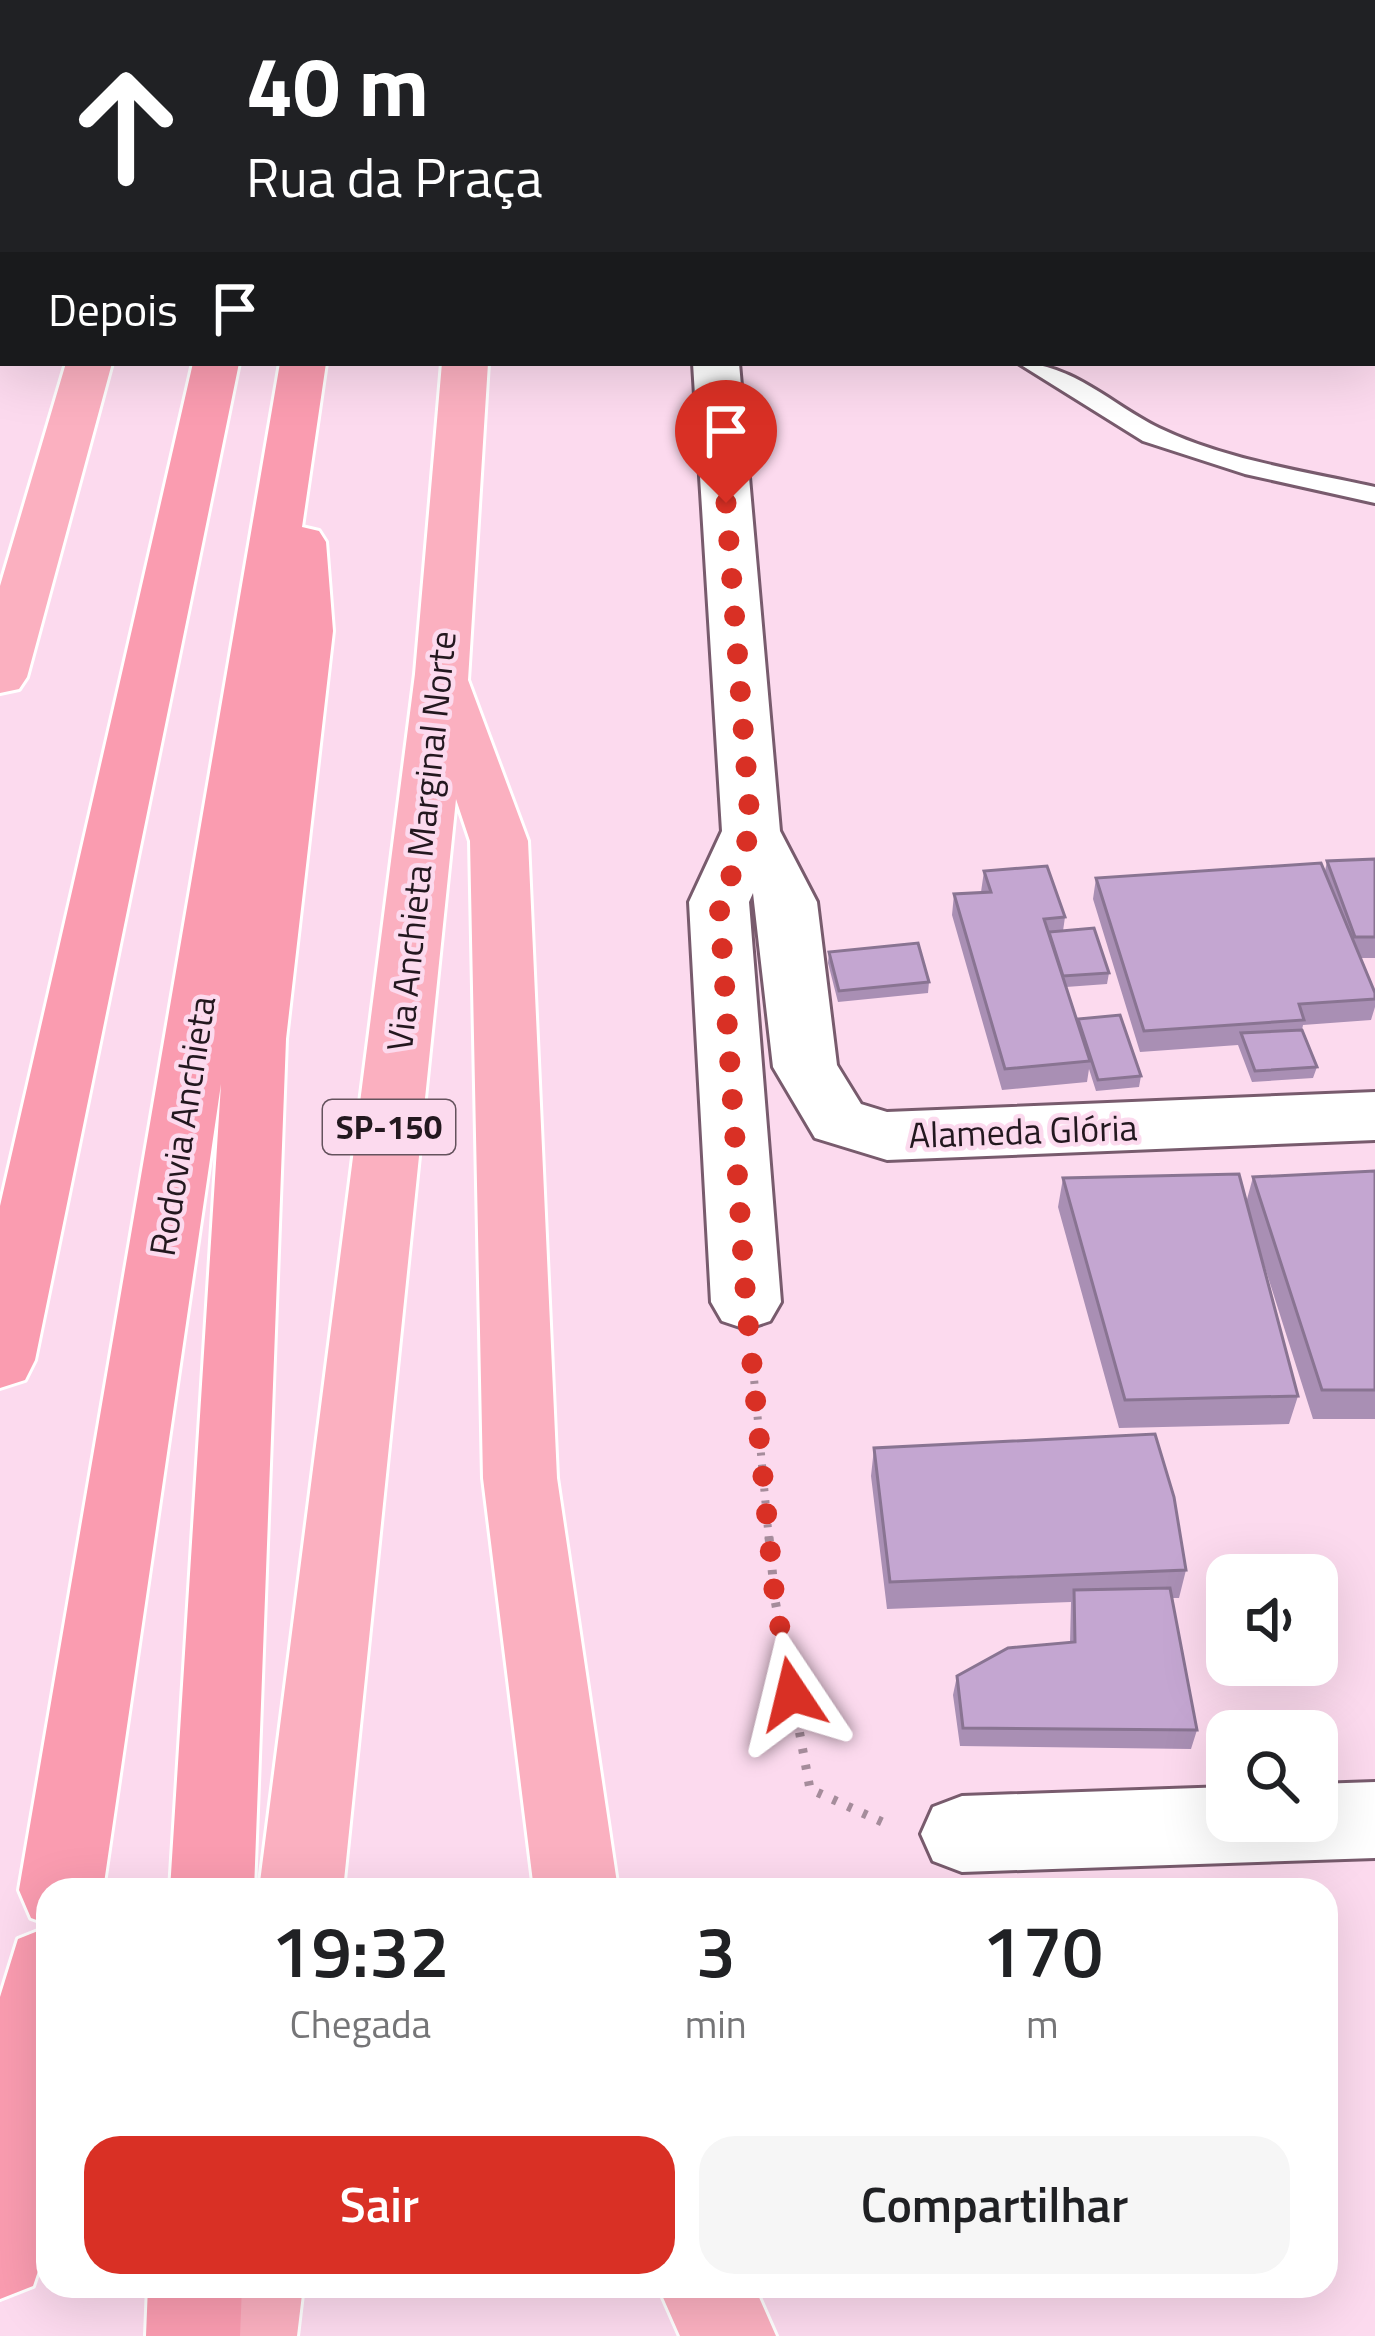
<!DOCTYPE html>
<html lang="pt">
<head>
<meta charset="utf-8">
<style>
	:root { --surface:#fff; --page:#f6f6f6; --text:#202124; --muted:#757577; --accent:#d93025 }
	body { margin:0; font-family:"Titillium Web",sans-serif; background:var(--page); color:var(--text); height:100vh; display:flex; flex-direction:column; font-size:45px; white-space:nowrap }
	* { box-sizing:border-box; margin:0 }
	p { font-size:39px; color:var(--muted) }
	.icon { flex:none; width:66px; height:66px; fill:none; stroke:currentColor; stroke-width:2; stroke-linecap:round; stroke-linejoin:round }
	.map { position:relative; flex:1; overflow:hidden }
	.side { position:absolute; left:36px; top:1878px; width:1302px; height:420px; display:flex; flex-direction:column; background:var(--surface); border-radius:36px; box-shadow:0 12px 48px #0002 }
	.side>* { flex:none }
	.hud { position:absolute; left:0px; top:0px; width:1377px; height:366px; box-shadow:0 12px 48px #0002; background:#202124; color:#fff; overflow:hidden }
	.buttons { position:absolute; left:1206px; top:1554px; display:grid; gap:24px }
	.buttons a { display:grid; place-items:center; width:132px; height:132px; border-radius:24px; background:var(--surface); box-shadow:0 12px 48px #0002; font-size:60px }
	.pin { position:absolute; display:grid; place-items:center; width:102px; height:102px; color:#fff; margin:-123px -51px; border-radius:50% 50% 50% 0; rotate:-45deg; box-shadow:0 0 12px #0007 }
	.pin .icon { rotate:45deg }
	.me { position:absolute; width:132px; margin:-66px; rotate:350deg; stroke-linejoin:round; filter:drop-shadow(0 0 9px #0008) }
	.turn { display:flex; align-items:center; gap:42px; height:252px; padding:0 48px; font-size:54px }
	.turn .icon { width:156px; height:156px; stroke-width:2.5 }
	.turn b { display:block; font-size:84px; line-height:102px }
	.then { display:flex; align-items:center; height:114px; padding:0 48px; background:#0003; gap:24px; font-size:45px }
	.eta { display:flex; justify-content:space-evenly; align-items:center; height:204px; text-align:center }
	.eta b { font-size:72px; font-weight:600; line-height:84px }
	.primary-button { display:flex; gap:24px; margin-top:auto; padding:24px 48px }
	.primary-button a { flex:1; height:138px; border-radius:36px; background:var(--accent); color:#fff; font-size:48px; font-weight:600; line-height:138px; text-align:center }
	.primary-button a+a { background:var(--page); color:var(--text) }
	.map>svg:first-child { display:block }
</style>
</head>
<body>
<div class="map">
<svg width="1375" height="2336" viewBox="0 0 1375 2336">
	<rect width="100%" height="100%" fill="#fcdaee"/>
	<g fill="none" stroke-linecap="round" stroke-linejoin="round">
		<g stroke="#785b6d" stroke-width="6">
			<path id="service" d="M767,0H787L788,3H768Z
				M1018,363C1072,363 1112,405 1159,428C1225,460 1304,471 1375,487V503L1245,474L1143,441Z"/>
		</g>
		<g stroke="#785b6d" stroke-width="6">
			<path id="minor" d="M670,0H708V3H670Z
				M1243,0H1281L1282,3H1244Z
				M693,363H739L780,831L817,902L837,1065L861,1104L887,1112L1375,1092V1140L887,1160L815,1138L773,1067L753,893L749,902L781,1302L770,1321L746,1329L722,1321L711,1302L689,902L722,831Z
				M1375,1782V1858L962,1872L933,1861L921,1834L933,1807L962,1796L1227,1787V1821H1317V1784Z"/>
		</g>
		<g stroke="#785b6d" stroke-width="6">
			<path id="tertiary" d="M941,0H982L984,3H943Z
				M1374,149H1375V173H1374Z"/>
		</g>
		<g stroke="#fff" stroke-width="6">
			<path id="trunk" d="M172,0H210L171,3Z
				M478,0H516L477,3Z
				M66,363H112L27,677L19,689L0,693V586Z
				M442,363H488L468,680L528,841L557,1478L618,1890H534L483,1478L470,841L456,799L343,1890H259L415,674Z
				M209,2286H303L297,2336H203Z
				M658,2286H754L776,2336H680Z"/>
		</g>
		<g stroke="#fff" stroke-width="6">
			<path id="motorway" d="M276,0H314L275,3Z
				M346,0H384V3H346Z
				M193,363H239L35,1360L25,1380L0,1388V1206Z
				M280,363H326L302,527L319,531L326,542L333,631L286,1039L254,1890H170L221,1084L103,1890H48V1924L31,1918L19,1890Z
				M48,1927V2241L33,2286L0,2299V1997L18,1939Z
				M148,2286H242L240,2336H146Z"/>
		</g>
		<path stroke="#a58c9b" stroke-width="8" stroke-dasharray="3 9" stroke-linecap="butt" d="M752,1357L769,1540"/>
		<path stroke="#a58c9b" stroke-width="9" stroke-dasharray="4.5 12" stroke-linecap="butt" d="M769,1537L775,1600L810,1789L891,1826"/>
		<use href="#service" fill="#fff" fill-rule="evenodd"/>
		<use href="#minor" fill="#fff" fill-rule="evenodd"/>
		<use href="#tertiary" fill="#fff" fill-rule="evenodd"/>
		<use href="#trunk" fill="#fbb0c0" fill-rule="evenodd"/>
		<use href="#motorway" fill="#fa9cb0" fill-rule="evenodd"/>
	</g>
	<path fill="#a98fb4" d="M1375,859V958H1360L1375,993V1007L1371,1020L1303,1025L1302,1030L1317,1067L1313,1078L1252,1082L1238,1045L1140,1052L1093,899L1096,878L1325,871L1327,861Z
		M984,871L1065,917L1063,931L1109,973L1107,984L1066,987L1078,1022L1141,1076L1139,1087L1096,1091L1089,1069L1087,1082L1002,1090L952,915L954,894L981,892Z
		M829,952L929,982L928,993L838,1002L828,963Z
		M1375,1171V1419H1313L1255,1236L1298,1396L1289,1424L1119,1428L1058,1207L1063,1178L1246,1203L1253,1177Z
		M874,1448L1186,1570L1179,1598H1172L1197,1730L1191,1749L960,1746L953,1695L957,1676L1070,1643L1071,1602L887,1609L871,1476Z"/>
	<path fill="#c4a6d1" stroke="#897492" stroke-width="3" d="M1287,0H1339L1340,3H1288Z
		M1374,176H1375V239H1374Z
		M1375,859V937H1355L1327,861Z
		M1321,863L1375,993V999L1299,1004L1304,1020L1144,1031L1096,878Z
		M1047,866L1065,917L1044,919L1090,1061L1005,1069L954,894L991,892L984,871Z
		M1094,928L1109,973L1063,976L1049,932Z
		M918,943L929,982L839,991L829,952Z
		M1120,1015L1141,1076L1098,1080L1078,1019Z
		M1302,1030L1317,1067L1255,1071L1241,1033Z
		M1375,1171V1390H1322L1253,1177Z
		M1239,1174L1298,1396L1125,1400L1063,1178Z
		M1155,1434L1174,1497L1186,1570L890,1582L874,1448Z
		M1170,1588L1197,1730L963,1728L957,1676L1008,1648L1075,1642L1074,1590Z"/>
	<g fill="none" stroke-linecap="round" stroke-linejoin="round">
		<path stroke="#d93025" stroke-width="21" stroke-dasharray="0 37.8" d="M726,503L751,832L719,902L746,1302L775,1600L792,1694"/>
	</g>
	<g text-anchor="middle" stroke-width="9" stroke-linejoin="round" paint-order="stroke">
		<rect fill="#fcdaee" stroke="#64525d" stroke-width="3" x="323" y="1100" width="132" height="54" rx="9"/>
		<g font-size="33" font-weight="bold" fill="#23181f">
			<text x="389" y="1139">SP-150</text>
		</g>
		<g font-size="36" fill="#23181f" stroke="#fcdaee">
			<text transform="translate(421 841) rotate(-84)" y="13">Via Anchieta Marginal Norte</text>
			<text transform="translate(182 1126) rotate(-81)" y="13">Rodovia Anchieta</text>
			<text transform="translate(1023 1131) rotate(-2)" y="13">Alameda Glória</text>
		</g>
	</g>
</svg>
<div class="buttons">
<a><svg class="icon" aria-label="sound" viewBox="0 0 24 24"><path d="M4 9h4l5-4v14l-5-4H4zM17 9q2 3 0 6"/></svg></a>
<a><svg class="icon" aria-label="search" viewBox="0 0 24 24"><circle cx="10" cy="10" r="6"/><path d="M15 15l6 6"/></svg></a>
</div>
<div class="pin" style="left:726px;top:503px;background:#d93025"><svg class="icon" aria-label="arrive" viewBox="0 0 24 24"><path d="M6 21V4h12l-3 4 3 4H6"/></svg></div>
<svg class="me" style="left:792px;top:1694px" viewBox="-20 -20 40 40"><path d="M0-17L14 15 0 8-14 15z" fill="#d93025" stroke="#fff" stroke-width="4"/></svg>
<div class="hud">
<div class="turn"><svg class="icon" aria-label="ahead" viewBox="0 0 24 24"><path d="M12 20V5M6 11l6-6 6 6"/></svg><div><b>40 m</b>Rua da Praça</div></div>
<div class="then">Depois<svg class="icon" aria-label="arrive" viewBox="0 0 24 24"><path d="M6 21V4h12l-3 4 3 4H6"/></svg></div>
</div>
<section class="side">
<div class="eta">
<div><b>19:32</b><p>Chegada</p></div>
<div><b>3</b><p>min</p></div>
<div><b>170</b><p>m</p></div>
</div>
<div class="primary-button"><a>Sair</a><a>Compartilhar</a></div>
</section>
</div>
</body>
</html>
